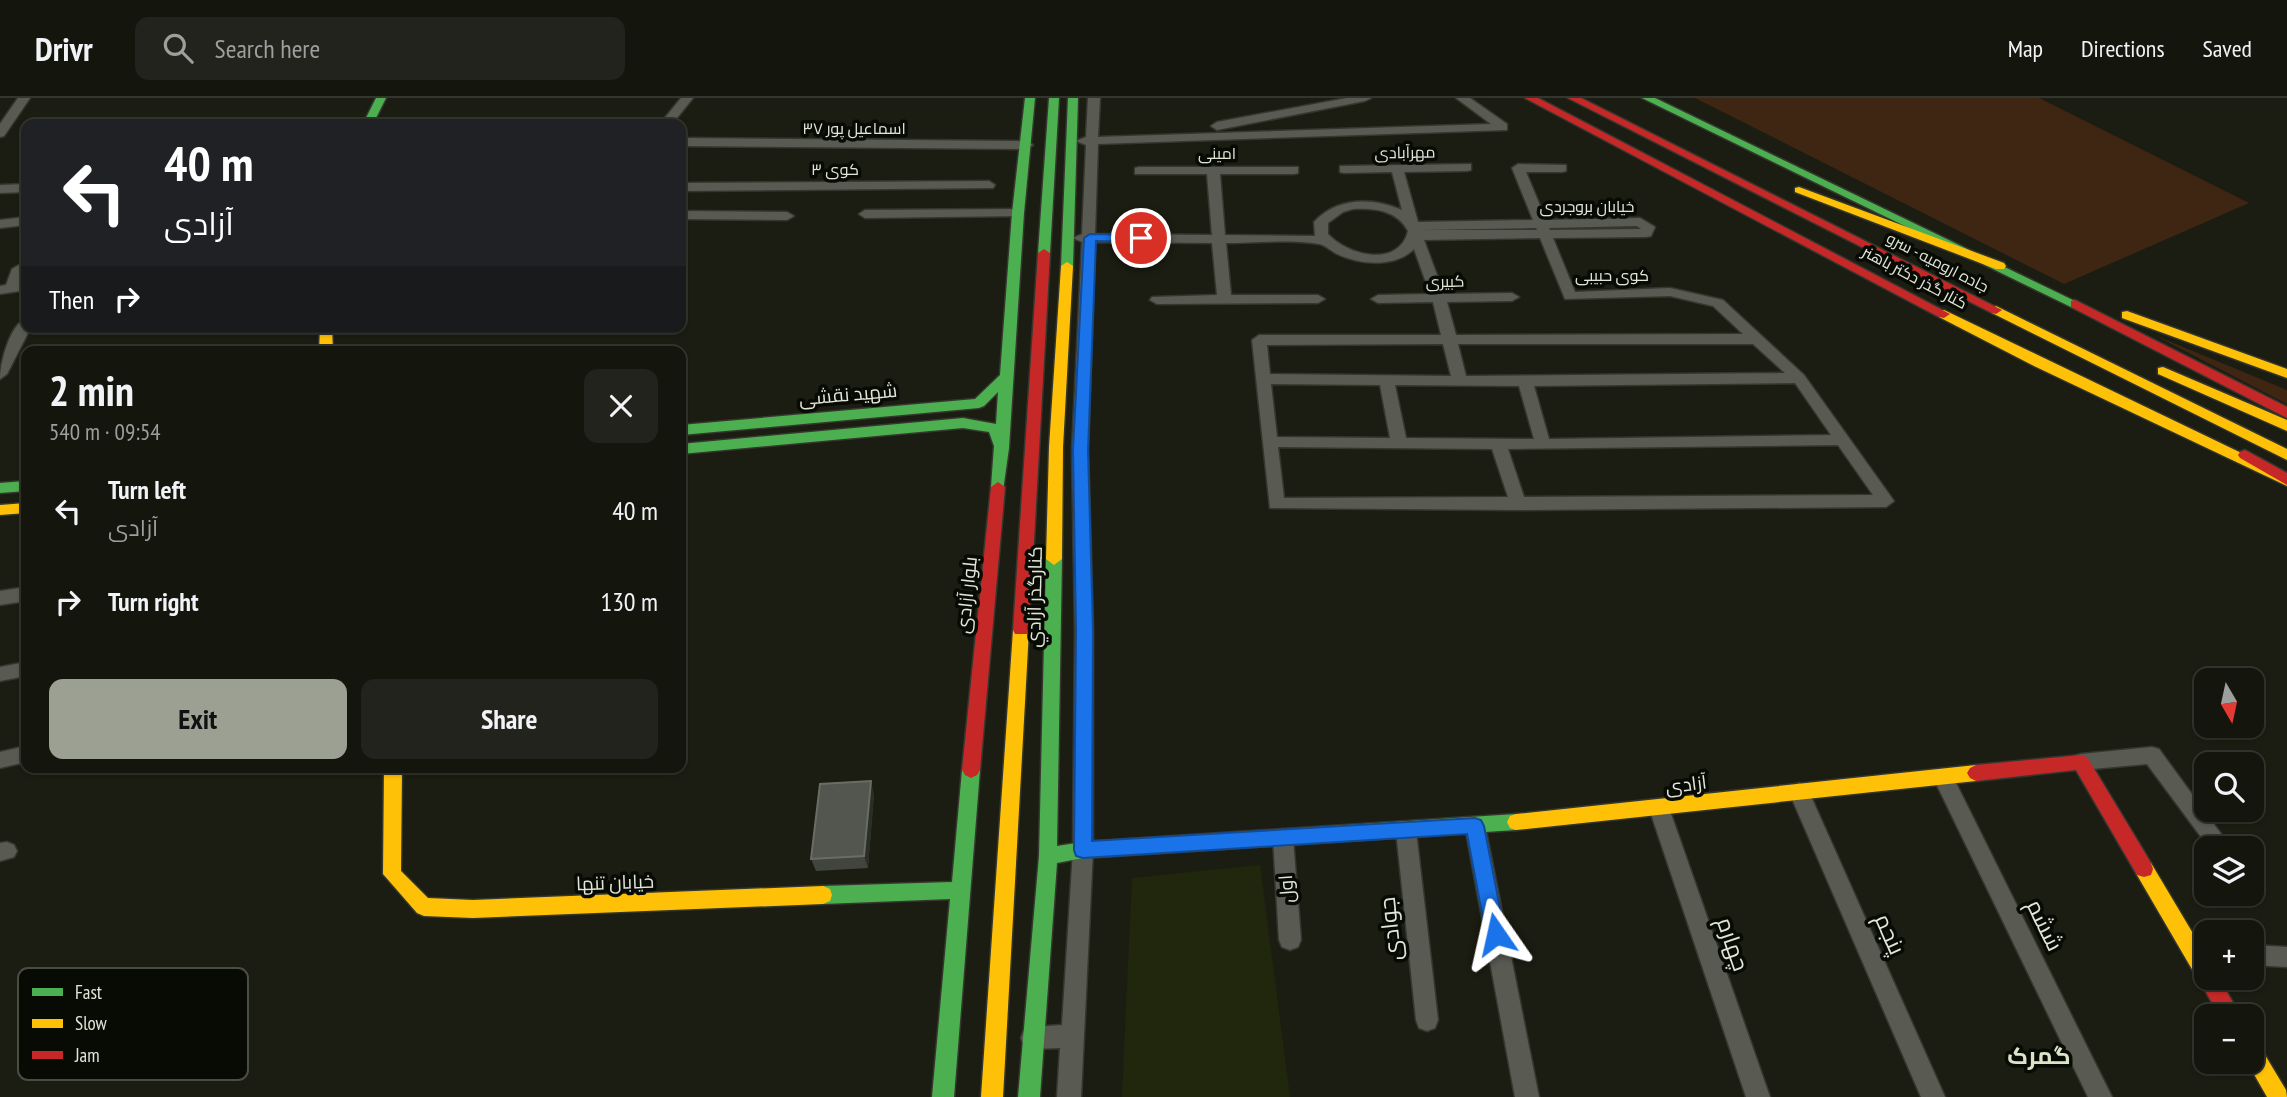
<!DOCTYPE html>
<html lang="en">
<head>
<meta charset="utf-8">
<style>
	:root { --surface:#14160e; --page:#21231c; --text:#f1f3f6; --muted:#9d9f9e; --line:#33352e; --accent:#9ca093 }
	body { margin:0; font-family:"PT Sans Narrow",Cairo,sans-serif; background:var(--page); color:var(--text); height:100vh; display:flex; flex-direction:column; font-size:26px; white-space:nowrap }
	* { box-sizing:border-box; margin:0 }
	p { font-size:23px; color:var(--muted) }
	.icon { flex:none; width:38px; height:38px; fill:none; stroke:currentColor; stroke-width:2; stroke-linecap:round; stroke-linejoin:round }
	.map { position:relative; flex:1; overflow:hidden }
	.sheet { position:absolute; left:21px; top:248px; width:665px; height:427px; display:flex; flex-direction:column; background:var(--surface); border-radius:14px; box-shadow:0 2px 5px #0004,0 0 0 2px var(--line) }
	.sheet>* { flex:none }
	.hud { position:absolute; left:21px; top:21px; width:665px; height:214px; border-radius:14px; box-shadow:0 2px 5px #0004,0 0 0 2px var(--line); background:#202124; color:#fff; overflow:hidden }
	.needle { width:46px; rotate:171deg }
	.buttons { position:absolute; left:2194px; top:570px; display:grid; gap:14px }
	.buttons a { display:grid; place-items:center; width:70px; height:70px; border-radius:14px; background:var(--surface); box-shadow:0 2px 5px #0004,0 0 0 2px var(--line); font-size:35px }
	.pin { position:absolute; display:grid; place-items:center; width:60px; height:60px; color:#fff; margin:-30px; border:4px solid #fff; border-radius:50%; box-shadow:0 2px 7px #0007 }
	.me { position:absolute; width:77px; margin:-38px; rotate:349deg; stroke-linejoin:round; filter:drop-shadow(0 0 5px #0008) }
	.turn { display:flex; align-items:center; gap:24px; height:147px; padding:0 28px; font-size:32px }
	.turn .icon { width:91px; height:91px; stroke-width:2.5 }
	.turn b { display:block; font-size:49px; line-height:60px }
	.then { display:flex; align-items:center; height:66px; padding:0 28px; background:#0003; gap:14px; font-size:26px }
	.round { display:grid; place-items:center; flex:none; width:74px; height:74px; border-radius:14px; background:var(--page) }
	.head { display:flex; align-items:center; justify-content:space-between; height:119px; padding:0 28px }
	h1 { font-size:42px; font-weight:600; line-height:52px }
	.primary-button { display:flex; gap:14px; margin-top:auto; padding:14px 28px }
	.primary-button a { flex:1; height:80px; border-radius:14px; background:var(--accent); color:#111; font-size:28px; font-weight:600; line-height:80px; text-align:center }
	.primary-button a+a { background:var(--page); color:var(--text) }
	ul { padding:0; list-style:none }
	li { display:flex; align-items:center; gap:21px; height:91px; padding:0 28px }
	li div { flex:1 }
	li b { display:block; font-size:26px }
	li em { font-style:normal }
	header { display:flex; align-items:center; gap:42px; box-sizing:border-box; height:98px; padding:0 35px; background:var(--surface); border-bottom:2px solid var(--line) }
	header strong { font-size:33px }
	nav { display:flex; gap:38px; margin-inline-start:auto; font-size:24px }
	.search { width:490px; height:63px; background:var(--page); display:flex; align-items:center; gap:18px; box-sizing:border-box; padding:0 24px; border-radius:14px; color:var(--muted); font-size:26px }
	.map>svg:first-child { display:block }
</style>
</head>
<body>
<header>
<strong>Drivr</strong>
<div class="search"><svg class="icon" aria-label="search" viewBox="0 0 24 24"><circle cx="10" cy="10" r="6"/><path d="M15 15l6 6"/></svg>Search here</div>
<nav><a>Map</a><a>Directions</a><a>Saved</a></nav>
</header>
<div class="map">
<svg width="2287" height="999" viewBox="0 0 2287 999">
	<rect width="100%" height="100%" fill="#1b1d12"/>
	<path fill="#20270d" d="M1260,767L1290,999H1122L1132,780Z"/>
	<path fill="#3e2613" d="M1695,0H2039L2249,105L2064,186Z
		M2154,237L2287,292V306Z"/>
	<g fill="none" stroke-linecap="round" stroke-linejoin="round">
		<g stroke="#35372f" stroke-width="3">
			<path id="street" d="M18,0H30L4,38L0,39V26Z
				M681,0H693L672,26H660Z
				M1088,0H1100L1098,39L1491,26L1456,0H1470L1507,26V32L1098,46L1095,136L1212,137L1207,76H1135V70L1139,69H1298V75L1294,76H1220L1225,137L1315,138L1314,124C1337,99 1372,99 1402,112L1392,74L1344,75L1340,74V68L1471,66V72L1467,73L1404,74L1418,124L1533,122L1512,70L1518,66L1566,67V73L1562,74H1526L1546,122L1640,120L1655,129L1651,138L1646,139L1553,140L1575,194L1670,190L1723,202L1804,277L1894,403L1886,409L1518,412L1270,410L1252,242L1259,237H1441L1433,204L1378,205L1371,201L1378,197L1430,196L1414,151C1395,170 1360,167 1337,156C1331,153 1325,147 1319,146C1289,141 1255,145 1226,145L1231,197H1318L1325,201L1318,205L1157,206L1150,202L1152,199L1217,197L1212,145L1095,144L1088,352L1093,533V752L1081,999H1057L1060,950L1032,951L1024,948L1021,940L1024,932L1032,929L1062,927L1073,752L1075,533L1072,352L1082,144L1073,140L1082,136L1086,47L1076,43L1086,39ZM1353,111C1374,110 1397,112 1408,133C1399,170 1348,158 1328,136V125L1343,114ZM1637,128L1641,131L1550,132L1549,130ZM1536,130L1537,132H1421ZM1540,140L1565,201L1670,198L1713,208L1743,236L1456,237L1447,204L1512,203L1519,199L1512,195L1444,196L1424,142ZM1443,246L1451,278L1270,276L1267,247ZM1458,246H1753L1785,275L1466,278ZM1795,285L1831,337L1549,341L1534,288ZM1271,286L1380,287L1390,340L1277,339ZM1395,287L1519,288L1534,341L1406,340ZM1838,347L1873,397L1524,399L1508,351ZM1278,349L1492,351L1508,399L1284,400Z
				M1347,0H1371L1365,3L1217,32L1211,28L1217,24Z
				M681,40L1027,43L1033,47L1027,51L681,48Z
				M989,83L995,87L993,90L681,93V85Z
				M26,86V94L0,95V87Z
				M1018,111L1023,112V118L865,120L859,116L865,112Z
				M681,113L787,114L794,118L787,122L681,121Z
				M26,119V127L0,130V122Z
				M19,167L26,171L20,185L26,184V192L0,196V188L6,187L12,171Z
				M26,221V229H31L7,276L0,281C0,265 10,226 26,221Z
				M125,229L113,234L106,230V229Z
				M26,489V503L0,507V493Z
				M26,564V578L0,583V569Z
				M26,648V664L0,670V654Z
				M2152,649L2159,651L2232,751H2210L2147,666L2081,672L2074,670L2071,664L2074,658L2081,656Z
				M1943,671L1950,673L2112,999H2088L1933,679L1936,673Z
				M1799,685L1806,688L1809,694L1945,999H1921L1789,694L1792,688Z
				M1659,701L1666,704L1669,710L1770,999H1746L1649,710L1652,704Z
				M1475,719L1482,722L1485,728L1539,999H1515L1465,728L1468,722Z
				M1406,724L1413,727L1416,733L1438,922L1435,930L1427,933L1419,930L1416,922L1396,733L1399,727Z
				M1283,731L1290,734L1293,740L1301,842L1298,849L1290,852L1282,849L1279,842L1273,740L1276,734Z
				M7,744L14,747L17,753L14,759L0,763V745Z
				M2252,847L2287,849V869L2252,867Z"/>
		</g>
		<g stroke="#35372f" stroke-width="3">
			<path id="fast" d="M376,0H386L373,26H363Z
				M1025,0H1035L1024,115L1009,350L1003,393L998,394L991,389L994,348L989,334L963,330L681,356V346L963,320L996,326L998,294L984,308L979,310L681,337V327L975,301L1000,277L1012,115Z
				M1049,0H1059L1050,155L1044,159L1038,155Z
				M1068,0H1078L1073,168L1067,172L1061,168Z
				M1642,0H1655L2081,206L2075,210L2071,209Z
				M26,383V393L0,395V385Z
				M1054,455L1062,461L1057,748L1083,744L1516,716L1522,718L1525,724L1522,730L1516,732L1083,760L1057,765L1040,999H1018L1039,758L1046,461Z
				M971,664L977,667L980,672L954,999H932L950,801L823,806L816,803L814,797L816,791L823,788L952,784L962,672L965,667Z"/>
		</g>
		<g stroke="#35372f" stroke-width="3">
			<path id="slow" d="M1799,89L2004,165L2006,168L2004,171H1996L1795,94V90Z
				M1067,164L1073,168L1063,349L1062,461L1054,467L1046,461L1049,349L1061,168Z
				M1996,208L2287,351V362L1992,215L1990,212Z
				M1944,212L2287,377V388L2034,268L1939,219V213Z
				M2127,213L2287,271V280L2122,220V214Z
				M320,229H332L333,254H319Z
				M2163,269L2287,322V333L2158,276V270Z
				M26,405V415L0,417V407Z
				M1021,526L1027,528L1029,532L1003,999H981L1013,532L1015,528Z
				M1976,667L1982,670L1985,675L1982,680L1976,683L1516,732L1510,730L1507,724L1510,718L1516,716Z
				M384,670H402L401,773L428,800L473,802L823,788L830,791L832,797L830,803L823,806L473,820L424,818L417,815L383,776Z
				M2144,763L2151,765L2207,859V880H2216L2214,885L2207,887L2200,885L2137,777L2135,771L2137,765Z
				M2252,944L2259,947L2286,992L2287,999H2267L2247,964H2252Z"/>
		</g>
		<g stroke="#35372f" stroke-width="3">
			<path id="jam" d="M1525,0H1538L1950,216L1944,220L1939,219Z
				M1568,0H1581L2002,212L1996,216L1992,215Z
				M1044,151L1050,155L1029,532L1027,536H1015L1013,532L1038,155Z
				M2075,202L2287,309V320L2071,209V203Z
				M2245,352L2287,375V387L2240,360L2238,357L2240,354Z
				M998,384L1005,389L980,672L977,677L971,680L965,677L962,672L991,389Z
				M2081,657L2087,659L2151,765L2153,771L2151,777L2144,779L2137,777L2076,672L1976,683L1970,680L1967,675L1970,670L1976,667Z
				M2207,871V880H2219L2241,919H2220L2198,880L2201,873Z"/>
		</g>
		<use href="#street" fill="#595b53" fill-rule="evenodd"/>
		<use href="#fast" fill="#4caf50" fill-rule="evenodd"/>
		<use href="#slow" fill="#ffc107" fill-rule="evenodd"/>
		<use href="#jam" fill="#c62828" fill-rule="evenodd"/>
	</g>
	<path fill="#41453e" d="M874,696L868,770L816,773L811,761Z"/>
	<path fill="#2b2e25" d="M871,683L874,696L868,770L864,758Z"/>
	<path fill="#52564e" stroke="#696d64" stroke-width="2" d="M871,683L864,758L811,761L820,686Z"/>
	<path fill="#1a73e8" stroke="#114b97" stroke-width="2" d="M1090,136L1141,137L1147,140L1141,144L1096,143L1088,352L1093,533L1092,743L1475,720L1481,722L1484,728L1505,836L1503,843L1496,845L1489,843L1486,836L1467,736L1083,760L1076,758L1074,752L1076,533L1073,352L1084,140Z"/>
	<g text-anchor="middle" stroke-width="7" stroke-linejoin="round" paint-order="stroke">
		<g font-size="16" fill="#e2e6d9" stroke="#080b04">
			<text x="854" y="36">اسماعیل پور ۳۷</text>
			<text transform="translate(1405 54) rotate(-1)" y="6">مهرآبادی</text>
			<text x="1217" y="61">امینی</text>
			<text x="835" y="77">کوی ۳</text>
			<text x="1587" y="114">خیابان بروجردی</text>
			<text transform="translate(1938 164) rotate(27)" y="6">جاده ارومیه - سرو</text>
			<text x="1612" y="183">کوی حبیبی</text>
			<text transform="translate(1915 179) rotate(28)" y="6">کنار گذر دکتر باهنر</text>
			<text transform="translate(1445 183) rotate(-1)" y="6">کبیری</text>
		</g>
		<g font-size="19" fill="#e2e6d9" stroke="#080b04">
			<text transform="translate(848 296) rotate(-5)" y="7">شهید نقشی</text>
			<text transform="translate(966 497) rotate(-84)" y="7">بلوار آزادی</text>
			<text transform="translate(1034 499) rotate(-89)" y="7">کنارگذر آزادي</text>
			<text transform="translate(1686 686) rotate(-7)" y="7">آزادی</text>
			<text transform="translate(615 784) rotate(-2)" y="7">خیابان تنها</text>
			<text transform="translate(1286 791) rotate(-94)" y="7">اول</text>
		</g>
		<g font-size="23" fill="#e2e6d9" stroke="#080b04">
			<text transform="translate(2045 827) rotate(64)" y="8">ششم</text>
			<text transform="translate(1390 831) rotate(-96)" y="8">جوادی</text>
			<text transform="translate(1890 836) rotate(66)" y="8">پنجم</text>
			<text transform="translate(1733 846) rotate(71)" y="8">چهارم</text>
		</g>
		<g font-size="24" font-weight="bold" fill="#dbe3c8" stroke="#080b04">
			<text x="2039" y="966">گمرک</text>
		</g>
	</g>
	<rect x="18" y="870" width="230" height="112" rx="10" fill="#080b04" stroke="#494d44" stroke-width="2"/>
	<rect x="32" y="890" width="31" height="8" fill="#4caf50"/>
	<rect x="32" y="921" width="31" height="9" fill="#ffc107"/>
	<rect x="32" y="953" width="31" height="8" fill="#c62828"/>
	<g font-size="19" fill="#e2e6d9">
		<text x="75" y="901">Fast</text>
		<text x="75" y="932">Slow</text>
		<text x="75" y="964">Jam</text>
	</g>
</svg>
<div class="buttons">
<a><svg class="needle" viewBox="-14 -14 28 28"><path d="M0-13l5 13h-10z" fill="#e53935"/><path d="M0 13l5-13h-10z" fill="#9d9f9e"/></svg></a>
<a><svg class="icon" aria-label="search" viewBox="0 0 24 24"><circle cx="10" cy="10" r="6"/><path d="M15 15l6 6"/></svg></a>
<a><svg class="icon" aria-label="layers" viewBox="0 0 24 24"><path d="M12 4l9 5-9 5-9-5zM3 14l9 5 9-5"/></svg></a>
<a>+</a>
<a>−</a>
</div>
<div class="pin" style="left:1141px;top:140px;background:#d93025"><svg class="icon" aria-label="arrive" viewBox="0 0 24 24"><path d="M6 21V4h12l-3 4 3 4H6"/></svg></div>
<svg class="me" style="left:1496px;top:836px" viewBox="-20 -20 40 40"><path d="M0-17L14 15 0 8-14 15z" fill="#1a73e8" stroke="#fff" stroke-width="4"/></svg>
<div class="hud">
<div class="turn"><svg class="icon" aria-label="left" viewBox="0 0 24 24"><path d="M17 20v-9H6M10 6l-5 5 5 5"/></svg><div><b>40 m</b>آزادی</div></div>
<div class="then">Then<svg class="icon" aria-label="right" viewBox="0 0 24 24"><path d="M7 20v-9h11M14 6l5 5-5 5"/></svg></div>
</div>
<section class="sheet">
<div class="head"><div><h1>2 min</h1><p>540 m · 09:54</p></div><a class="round"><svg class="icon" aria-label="close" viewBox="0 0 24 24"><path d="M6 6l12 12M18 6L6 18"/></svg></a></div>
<ul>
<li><svg class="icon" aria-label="left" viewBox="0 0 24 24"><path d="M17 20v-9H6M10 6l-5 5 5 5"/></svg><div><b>Turn left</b><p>آزادی</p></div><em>40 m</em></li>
<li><svg class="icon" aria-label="right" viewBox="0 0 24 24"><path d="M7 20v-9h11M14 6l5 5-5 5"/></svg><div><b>Turn right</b></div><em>130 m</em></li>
</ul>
<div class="primary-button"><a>Exit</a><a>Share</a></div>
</section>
</div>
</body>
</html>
